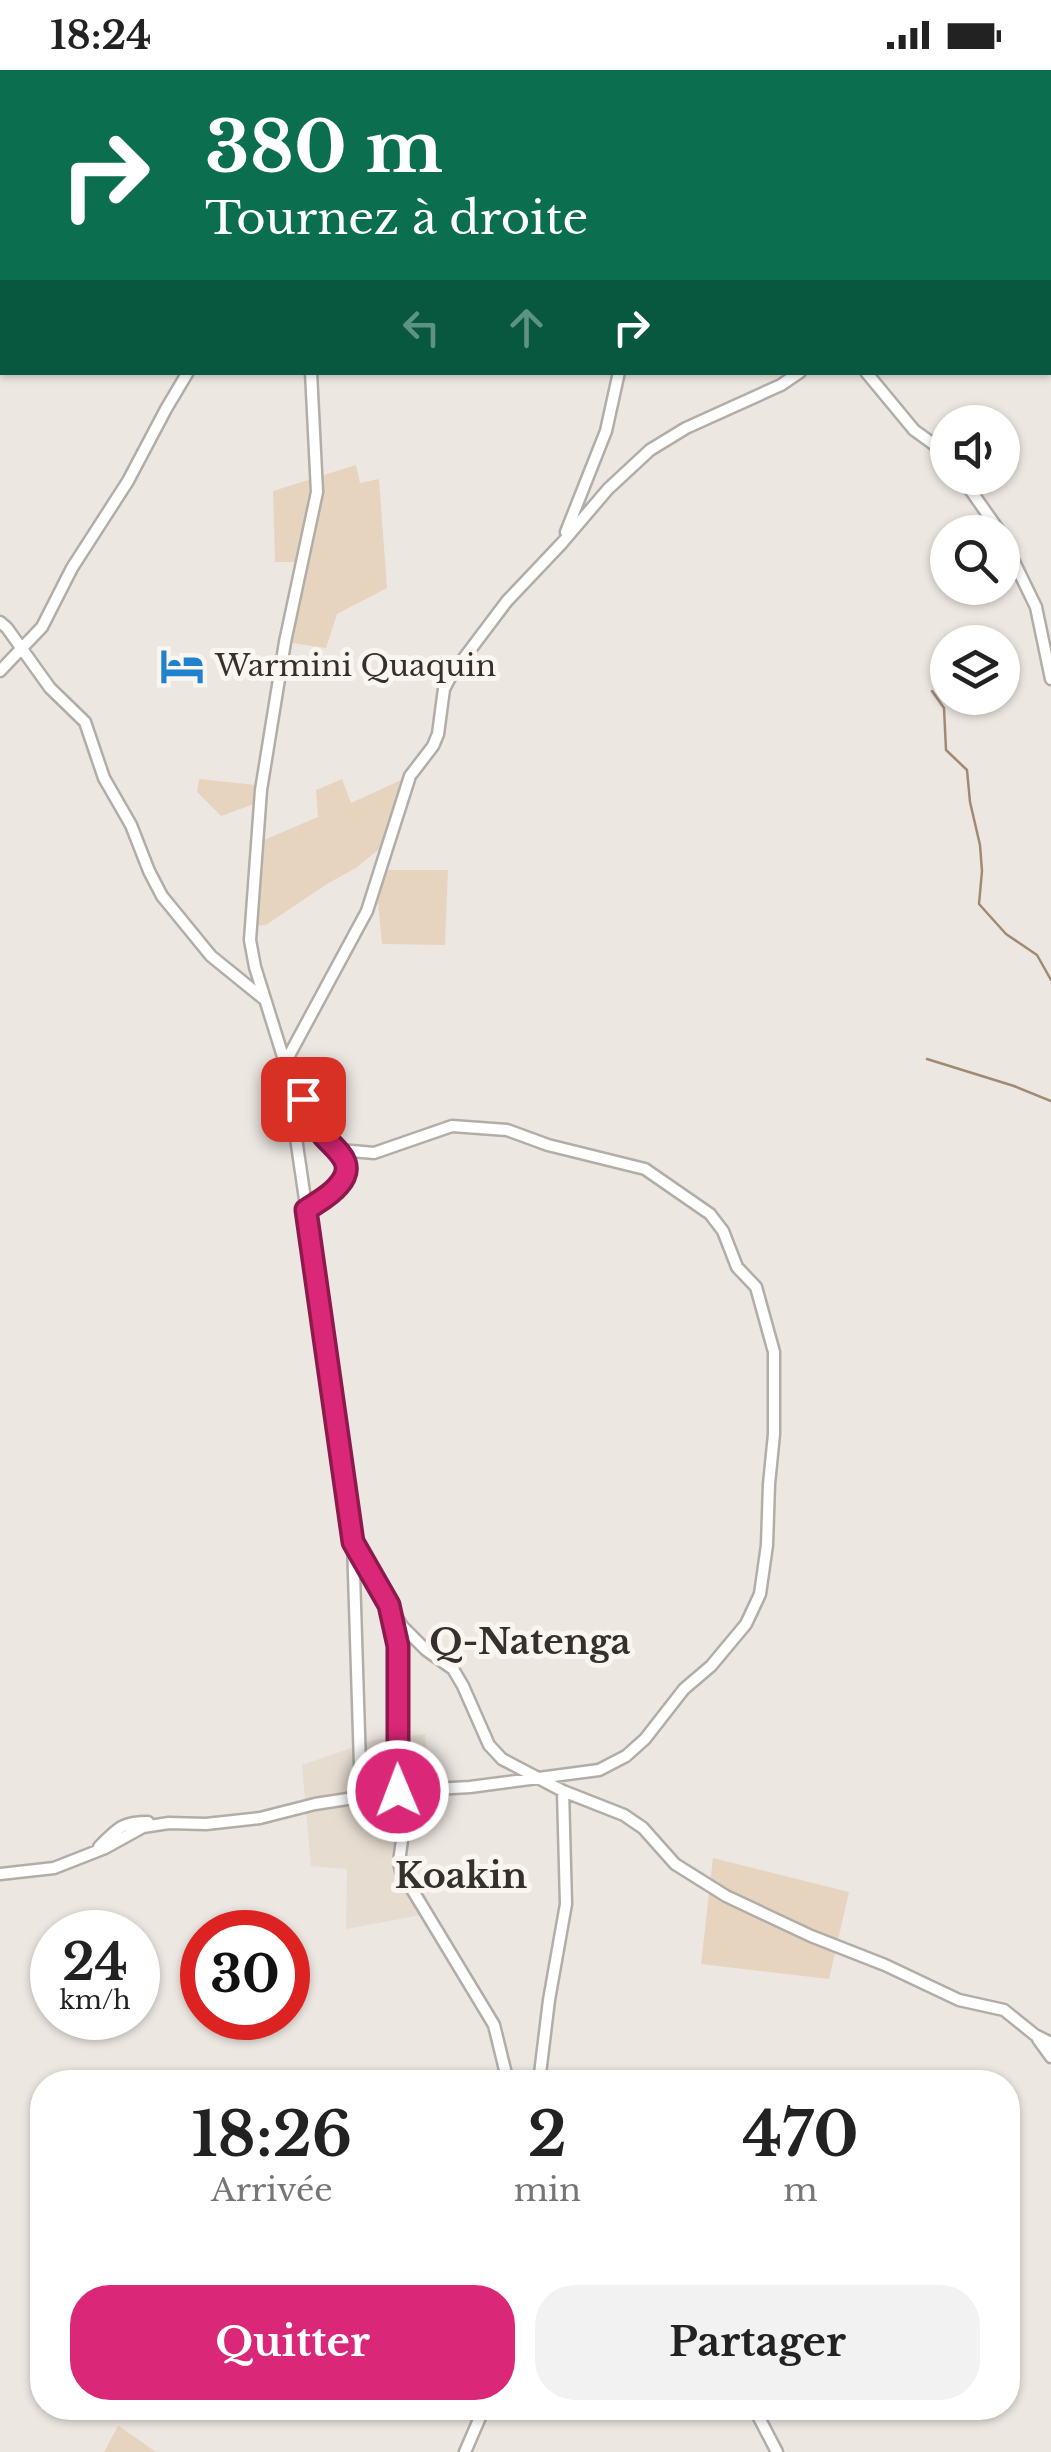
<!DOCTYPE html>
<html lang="fr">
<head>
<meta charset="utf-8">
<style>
	:root { --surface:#fff; --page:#f2f2f2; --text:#222; --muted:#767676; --accent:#db2777 }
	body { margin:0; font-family:"Libre Baskerville",serif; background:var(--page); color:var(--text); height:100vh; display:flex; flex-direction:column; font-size:38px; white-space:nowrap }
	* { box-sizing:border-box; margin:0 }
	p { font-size:32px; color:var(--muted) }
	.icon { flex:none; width:55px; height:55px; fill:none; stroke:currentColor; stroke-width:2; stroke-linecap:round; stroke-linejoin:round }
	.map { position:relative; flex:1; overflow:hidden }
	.sheet { position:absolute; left:30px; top:2000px; width:990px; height:350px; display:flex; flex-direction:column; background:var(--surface); border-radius:40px; box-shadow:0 2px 8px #0004 }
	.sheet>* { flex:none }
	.top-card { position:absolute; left:0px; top:0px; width:1052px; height:305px; box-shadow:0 2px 8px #0004; background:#0b6e4f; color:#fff; overflow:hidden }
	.controls { position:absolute; left:930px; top:335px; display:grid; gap:20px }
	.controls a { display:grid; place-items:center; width:90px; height:90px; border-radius:50%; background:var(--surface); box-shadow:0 2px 8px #0004; font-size:50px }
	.speed { position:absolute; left:30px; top:1840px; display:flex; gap:20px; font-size:50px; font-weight:700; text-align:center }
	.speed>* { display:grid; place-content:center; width:130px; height:130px; border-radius:50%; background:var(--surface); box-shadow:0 2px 8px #0004; line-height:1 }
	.speed small { font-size:25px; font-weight:400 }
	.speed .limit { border:15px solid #d22; background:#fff; color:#111 }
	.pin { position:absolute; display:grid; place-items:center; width:85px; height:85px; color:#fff; margin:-42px; border-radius:20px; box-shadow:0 5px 15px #0006 }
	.me { position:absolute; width:110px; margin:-55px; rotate:359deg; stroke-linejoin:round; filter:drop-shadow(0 0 8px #0008) }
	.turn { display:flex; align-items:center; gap:35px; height:210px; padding:0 40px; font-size:45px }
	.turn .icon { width:130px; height:130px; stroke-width:2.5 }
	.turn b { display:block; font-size:70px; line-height:85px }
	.lanes { display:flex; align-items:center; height:95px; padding:0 40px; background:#0003; justify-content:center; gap:50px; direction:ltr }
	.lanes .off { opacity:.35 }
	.eta { display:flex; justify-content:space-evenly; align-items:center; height:170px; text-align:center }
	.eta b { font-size:60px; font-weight:700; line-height:70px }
	.primary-button { display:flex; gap:20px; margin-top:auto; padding:20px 40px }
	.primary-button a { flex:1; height:115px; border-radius:40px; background:var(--accent); color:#fff; font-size:40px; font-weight:700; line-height:115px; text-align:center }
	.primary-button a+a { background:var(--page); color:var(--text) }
	.status { display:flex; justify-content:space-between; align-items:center; height:70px; padding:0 50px; background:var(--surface); direction:ltr }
	.status svg { height:28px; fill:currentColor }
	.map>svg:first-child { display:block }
</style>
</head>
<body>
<div class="status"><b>18:24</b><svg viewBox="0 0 49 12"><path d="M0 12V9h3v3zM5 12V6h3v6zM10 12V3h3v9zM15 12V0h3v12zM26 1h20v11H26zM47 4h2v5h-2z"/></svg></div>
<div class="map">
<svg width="1051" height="2382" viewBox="0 0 1051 2382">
	<rect width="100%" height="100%" fill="#ede7e2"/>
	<path fill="#e6dcd0" d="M425,1664L430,1719L399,1721V1792L427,1844L346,1859L347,1799L311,1796L302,1695L374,1670Z"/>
	<path fill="#e7d4bf" d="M356,395L360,413L379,409L387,518L337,544L326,578L285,572L301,492H275L273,421Z
		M410,706L389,771L356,798L327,814L266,855L250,856L257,773L318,747L316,720L342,709L351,733Z
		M199,709L256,715L254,734L221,746L197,722Z
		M380,800H448L445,875L382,874L376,812Z
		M713,1788L849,1822L829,1909L701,1894Z
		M118,2356H119L156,2382H104Z"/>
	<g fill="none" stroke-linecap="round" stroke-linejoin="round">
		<path stroke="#a08a74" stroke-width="2.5" d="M932,621L944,638L946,680L967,700L970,732L980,775L982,801L979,834L1006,864L1037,885L1051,910
			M927,989L1014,1016L1051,1031"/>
		<g stroke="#b3ada8" stroke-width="15">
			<path id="minor" d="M402,0L403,2
				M812,0V2
				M350,2V0
				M614,2V0
				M1050,198H1051
				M311,302L317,422L285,572L261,720L250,870L255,897L285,993L348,1422L353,1472L361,1727
				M866,302L914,360L943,381L948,387
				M962,408L1000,462
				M566,462L606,361L619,302
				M1002,467L1036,537L1051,609
				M0,552L7,558L50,618L85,652L104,708L131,755L149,801L162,826L211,886L264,929
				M0,601L42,557L72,498L128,411L166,339L188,302
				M306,1140C324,1127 362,1106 340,1080C333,1072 324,1067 318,1057C304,1038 295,1014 285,993L367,841L410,706L433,676L438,664L444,619L452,604L507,531L562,473L608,419L650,380L686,358L781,315L800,302
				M354,1473L389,1535L397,1576V1676L402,1770L399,1792L401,1801L494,1955L508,2012
				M389,1535L402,1556L426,1580L453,1599L463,1616L489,1675L502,1689L563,1721L624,1745L643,1758L675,1794L726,1826L811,1866L885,1895L959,1930L1004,1940L1035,1965L1051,1973
				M99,1777C117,1759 121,1752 148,1752
				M0,1804L54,1798L105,1778L143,1757L169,1753L206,1754L260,1748L315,1734L399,1721L470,1717L599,1700L626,1686L645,1669L684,1619L711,1596L746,1554L760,1524L767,1475L769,1414L774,1364V1282L756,1217L737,1197L723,1161L710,1144L645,1099L548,1075L507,1060L452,1056L374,1083L340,1080
				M1038,1969L1051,1987
				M539,2012L549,1930L566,1834L563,1721
				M754,2338L777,2382
				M465,2382L484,2338"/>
		</g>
		<use href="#minor" stroke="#fff" stroke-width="10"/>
	</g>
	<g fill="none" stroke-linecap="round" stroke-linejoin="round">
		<g stroke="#8e194d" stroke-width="25">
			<path id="route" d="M303,1029C309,1041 314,1053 322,1064C335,1080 359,1093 338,1116C330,1126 316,1133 306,1140L353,1472L389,1535L398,1576V1721"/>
		</g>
		<use href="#route" stroke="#db2777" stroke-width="18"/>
	</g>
	<defs>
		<g id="hotel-bare" transform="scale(3.45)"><path d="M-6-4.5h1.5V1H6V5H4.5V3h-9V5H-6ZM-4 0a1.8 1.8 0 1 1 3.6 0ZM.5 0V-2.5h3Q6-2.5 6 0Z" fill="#2082ce" stroke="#fbf5ef" stroke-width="2.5" paint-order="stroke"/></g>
	</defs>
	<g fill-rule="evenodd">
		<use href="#hotel-bare" x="182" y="596"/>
	</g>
	<g text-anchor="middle" stroke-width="10" stroke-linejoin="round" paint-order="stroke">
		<g font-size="30" fill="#33302e" stroke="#fbf5ef" text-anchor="start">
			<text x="215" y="606">Warmini Quaquin</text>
		</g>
		<g font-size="35" font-weight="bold" fill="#33302e" stroke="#fbf5ef">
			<text x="530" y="1584">Q-Natenga</text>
			<text x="461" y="1818">Koakin</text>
		</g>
	</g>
</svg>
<div class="controls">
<a><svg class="icon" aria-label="sound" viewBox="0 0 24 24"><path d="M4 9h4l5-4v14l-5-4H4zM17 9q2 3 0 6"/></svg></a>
<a><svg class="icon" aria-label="search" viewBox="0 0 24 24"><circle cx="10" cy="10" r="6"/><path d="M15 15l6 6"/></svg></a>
<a><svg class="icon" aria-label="layers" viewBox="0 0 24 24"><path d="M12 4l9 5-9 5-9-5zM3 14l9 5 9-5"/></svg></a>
</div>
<div class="speed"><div>24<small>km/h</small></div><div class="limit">30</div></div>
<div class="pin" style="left:303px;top:1029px;background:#d93025"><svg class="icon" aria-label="arrive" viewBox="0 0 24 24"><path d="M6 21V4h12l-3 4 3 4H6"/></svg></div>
<svg class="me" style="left:398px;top:1721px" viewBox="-20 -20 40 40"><circle r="17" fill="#db2777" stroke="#fff" stroke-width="3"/><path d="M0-11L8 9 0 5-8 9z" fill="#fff"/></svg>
<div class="top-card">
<div class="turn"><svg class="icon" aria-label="right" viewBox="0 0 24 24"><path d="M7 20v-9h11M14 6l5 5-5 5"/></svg><div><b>380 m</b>Tournez à droite</div></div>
<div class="lanes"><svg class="icon off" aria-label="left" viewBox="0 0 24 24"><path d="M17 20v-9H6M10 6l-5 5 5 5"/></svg><svg class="icon off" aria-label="ahead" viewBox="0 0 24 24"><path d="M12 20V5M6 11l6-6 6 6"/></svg><svg class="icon" aria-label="right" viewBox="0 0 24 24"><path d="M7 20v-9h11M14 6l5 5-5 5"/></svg></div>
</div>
<section class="sheet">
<div class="eta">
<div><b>18:26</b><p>Arrivée</p></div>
<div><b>2</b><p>min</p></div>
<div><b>470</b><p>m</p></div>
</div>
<div class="primary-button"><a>Quitter</a><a>Partager</a></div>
</section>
</div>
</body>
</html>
